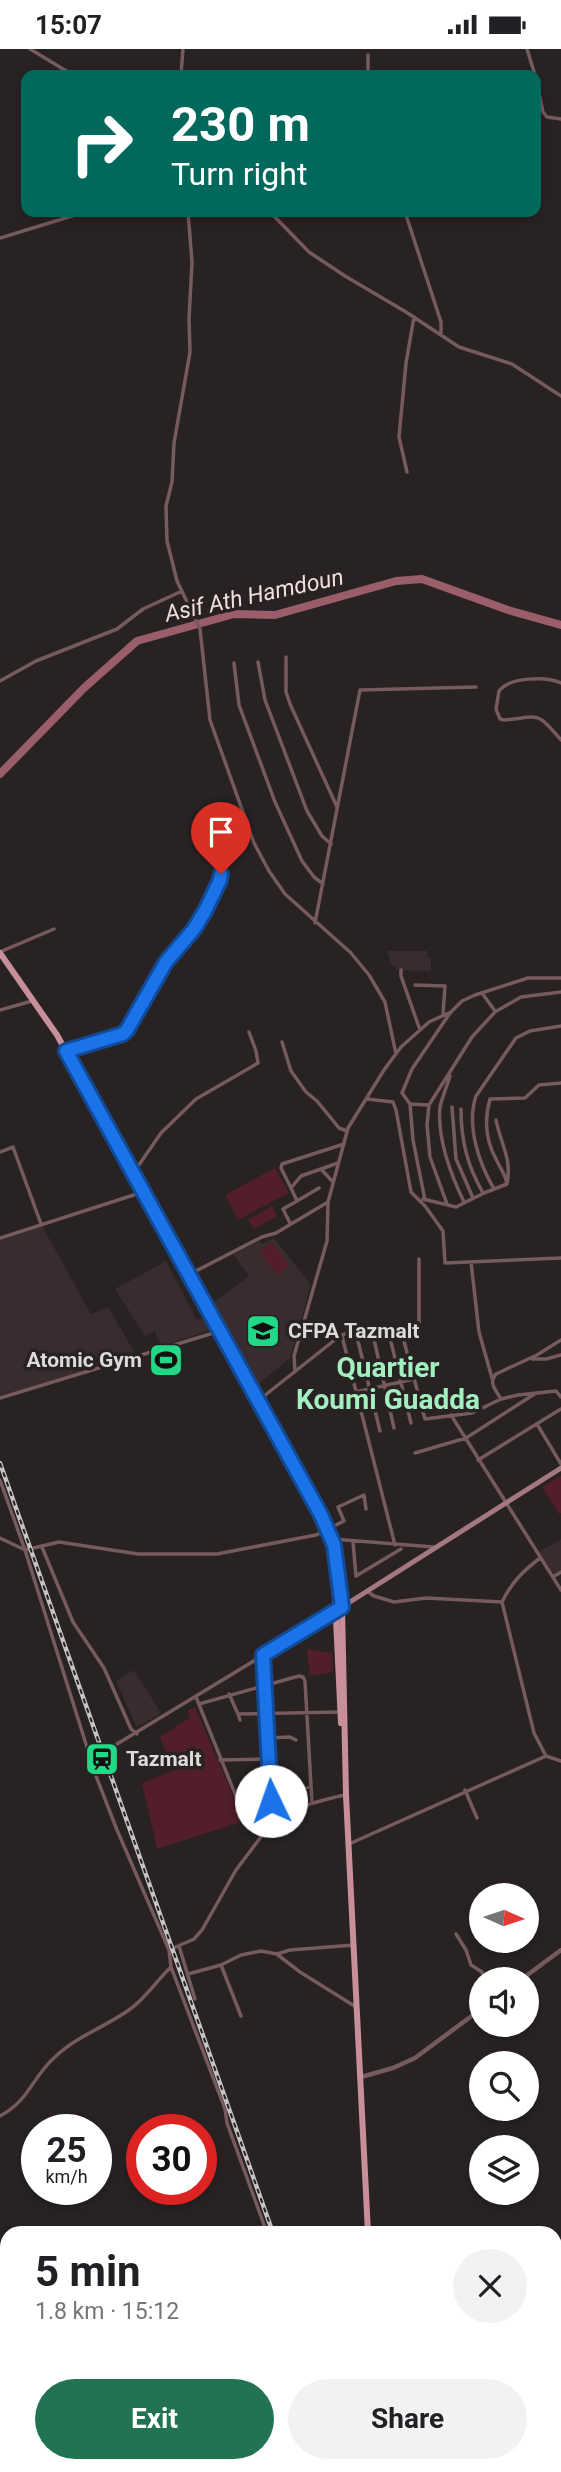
<!DOCTYPE html>
<html lang="en">
<head>
<meta charset="utf-8">
<style>
	:root { --surface:#fff; --page:#f2f2f2; --text:#202124; --muted:#757577; --accent:#217351 }
	body { margin:0; font-family:Roboto,sans-serif; background:var(--page); color:var(--text); height:100vh; display:flex; flex-direction:column; font-size:26px; white-space:nowrap }
	* { box-sizing:border-box; margin:0 }
	p { font-size:23px; color:var(--muted) }
	.icon { flex:none; width:38px; height:38px; fill:none; stroke:currentColor; stroke-width:2; stroke-linecap:round; stroke-linejoin:round }
	.map { position:relative; flex:1; overflow:hidden }
	.details { position:absolute; left:0px; top:2177px; width:562px; height:247px; display:flex; flex-direction:column; background:var(--surface); border-radius:21px 21px 0 0; box-shadow:0 4px 10px #0003 }
	.details>* { flex:none }
	.top-card { position:absolute; left:21px; top:21px; width:520px; height:147px; border-radius:14px; box-shadow:0 4px 10px #0003; background:#00695c; color:#fff; overflow:hidden }
	.needle { width:46px; rotate:93deg }
	.controls { position:absolute; left:469px; top:1834px; display:grid; gap:14px }
	.controls a { display:grid; place-items:center; width:70px; height:70px; border-radius:50%; background:var(--surface); box-shadow:0 4px 10px #0003; font-size:35px }
	.speed { position:absolute; left:21px; top:2065px; display:flex; gap:14px; font-size:35px; font-weight:700; text-align:center }
	.speed>* { display:grid; place-content:center; width:91px; height:91px; border-radius:50%; background:var(--surface); box-shadow:0 4px 10px #0003; line-height:1 }
	.speed small { font-size:18px; font-weight:400 }
	.speed .limit { border:10px solid #d22; background:#fff; color:#111 }
	.pin { position:absolute; display:grid; place-items:center; width:60px; height:60px; color:#fff; margin:-72px -30px; border-radius:50% 50% 50% 0; rotate:-45deg; box-shadow:0 0 7px #0007 }
	.pin .icon { rotate:45deg }
	.me { position:absolute; width:77px; margin:-38px; rotate:357deg; stroke-linejoin:round; filter:drop-shadow(0 0 5px #0008) }
	.turn { display:flex; align-items:center; gap:24px; height:147px; padding:0 35px; font-size:32px }
	.turn .icon { width:91px; height:91px; stroke-width:2.5 }
	.turn b { display:block; font-size:49px; line-height:60px }
	.round { display:grid; place-items:center; flex:none; width:74px; height:74px; border-radius:37px; background:var(--page) }
	.headline { display:flex; align-items:center; justify-content:space-between; height:119px; padding:0 35px }
	h1 { font-size:42px; font-weight:700; line-height:52px }
	.action { display:flex; gap:14px; margin-top:auto; padding:14px 35px }
	.action a { flex:1; height:80px; border-radius:42px; background:var(--accent); color:#fff; font-size:28px; font-weight:700; line-height:80px; text-align:center }
	.action a+a { background:var(--page); color:var(--text) }
	.status { display:flex; justify-content:space-between; align-items:center; height:49px; padding:0 35px; background:var(--surface); direction:ltr }
	.status svg { height:19px; fill:currentColor }
	.map>svg:first-child { display:block }
</style>
</head>
<body>
<div class="status"><b>15:07</b><svg viewBox="0 0 49 12"><path d="M0 12V9h3v3zM5 12V6h3v6zM10 12V3h3v9zM15 12V0h3v12zM26 1h20v11H26zM47 4h2v5h-2z"/></svg></div>
<div class="map">
<svg width="561" height="2423" viewBox="0 0 561 2423">
	<rect width="100%" height="100%" fill="#282223"/>
	<path fill="#382c2f" d="M387,902H427V908L431,909V922L397,921L394,916L392,917Z
		M42,1177L91,1265L108,1258L135,1304L0,1350V1191Z
		M274,1189L311,1236L290,1309L257,1336L213,1254L249,1227L233,1205L260,1192L262,1195Z
		M166,1212L197,1271L204,1267L211,1281L161,1297L155,1282L145,1287L115,1240Z
		M561,1490V1521L554,1526L539,1503Z
		M134,1621L161,1664L138,1678L136,1677L116,1632Z"/>
	<path fill="#521e2b" d="M275,1119L289,1144L238,1171L225,1146Z
		M272,1157L277,1167L254,1180L248,1171Z
		M272,1193L289,1216L277,1226L259,1203Z
		M561,1427V1464L559,1465L542,1438Z
		M307,1600L332,1604L333,1623L310,1627Z
		M195,1658L244,1772L157,1800L142,1734L175,1721L170,1706L167,1707L160,1688L189,1669L188,1661Z"/>
	<g fill="none" stroke-linecap="round" stroke-linejoin="round">
		<path stroke="#9a5d6a" stroke-width="8" d="M0,725L84,639L137,592L234,565L275,566L396,532L422,530L508,561L561,576"/>
		<path stroke="#755a5e" stroke-width="2.5" d="M272,1752L288,1743L310,1738"/>
		<path stroke="#755a5e" stroke-width="3.5" d="M30,0L73,26
			M527,0L535,26
			M181,26L183,0
			M368,26V6
			M536,29L543,63L547,68L561,70
			M188,163L192,213L189,270L190,303L174,394L172,433L166,457L167,492L177,532L200,580L210,671L254,794L269,822L285,845L351,904L369,926L385,953L396,1005
			M270,163L309,203L345,227L406,263L459,298L512,315L561,347
			M405,163L441,273V286
			M0,189L85,163
			M407,423L399,388L406,314L414,268
			M286,608V643L290,655L337,758
			M258,613L265,651L307,762L322,787L331,795
			M234,614L239,656L275,753L302,812L314,828L323,835
			M0,632L36,612L117,580L143,560L182,542
			M561,634C546,627 509,628 499,642L496,660L500,670L504,671C540,668 536,661 561,691
			M315,874L360,641L476,638
			M0,903L54,880
			M401,921V927L420,981
			M415,936L445,937L443,965
			M482,944L495,962
			M0,961L32,952
			M282,993L291,1022L306,1043L317,1052L339,1079L347,1082
			M67,1002L123,985L127,981L166,913L194,880L220,831L221,825L206,805L205,797L233,789
			M450,1027C447,1037 442,1049 440,1058C437,1089 451,1126 464,1153
			M367,1050L393,1053
			M393,1053L396,1061L411,1143L425,1157L443,1182L445,1214L561,1209
			M410,1055L428,1056
			M452,1058L456,1110L473,1149
			M461,1060C461,1091 467,1116 483,1144
			M496,1071C501,1096 512,1109 507,1135C506,1126 500,1119 496,1110C485,1090 484,1071 490,1050L525,1049L539,1036L561,1034
			M0,1103L13,1098L41,1175
			M321,1120L333,1133
			M134,1123L161,1084L196,1050L258,1014L256,1002L249,983
			M291,1139L281,1119L282,1115L344,1095
			M319,1139L297,1152L291,1139L301,1127L338,1114
			M494,1140C479,1114 466,1077 476,1047L516,989L530,982L561,977
			M423,1150L456,1158L484,1144L507,1135
			M425,1151L413,1091L410,1055L402,1044L412,1020L450,964
			M447,1155L430,1108L427,1076L429,1056L472,988L495,963L521,948L561,943
			M290,1174L283,1160L297,1152
			M0,1189L143,1143
			M471,1213L479,1283L492,1329
			M190,1225L262,1188L276,1184L328,1153L348,1079L384,1021L401,998L429,973L451,963L462,952L475,946L528,929H561
			M356,1284L380,1382
			M389,1285L411,1374
			M402,1285L425,1370L472,1364L501,1350L518,1346L556,1342L561,1348
			M373,1286L394,1379
			M342,1287L395,1496
			M532,1310H546L561,1306
			M295,1322L294,1307L327,1192L328,1154
			M356,1343L414,1330
			M0,1349L220,1282
			M501,1350C496,1341 488,1334 496,1325L537,1306L561,1291
			M259,1351L341,1286C366,1278 394,1292 419,1279V1210
			M451,1366L561,1541
			M537,1375L561,1415
			M415,1404L466,1389L536,1344
			M478,1411L561,1360
			M0,1431L25,1501
			M0,1489L23,1500
			M332,1490L434,1498
			M353,1493L356,1527L401,1500
			M42,1498L73,1573L104,1619L131,1680L137,1685
			M553,1528L561,1523
			M367,1542L374,1547L394,1553L426,1549L502,1553C512,1533 522,1523 540,1509
			M263,1606L272,1752L279,1764L236,1821L202,1881L194,1890L169,1901L171,1918L225,2060L227,2074L267,2184
			M229,1645L238,1665
			M196,1648L244,1767C265,1773 321,1749 346,1746
			M199,1655L299,1627L303,1628L305,1632L312,1754
			M240,1671L238,1665L340,1663
			M268,1689L290,1688L296,1691
			M117,1695L336,1562
			M546,1707L561,1712
			M220,1711L269,1710
			M465,1741L477,1769
			M349,1795L546,1707L534,1684L502,1553
			M456,1885L466,1901L471,1916L482,1923L484,1930
			M179,1897L195,1950
			M169,1901L117,1781L96,1727L25,1501L59,1493L138,1505H217L316,1486L344,1472L338,1458L364,1446L366,1460
			M278,1906L300,1923L356,1958
			M221,1916L241,1967
			M188,1925L221,1916L241,1906L261,1902L277,1905L290,1901L354,1896
			M0,2067C30,2051 32,2028 55,2008C77,1987 105,1978 129,1961C146,1949 156,1932 171,1918
			M0,2221L7,2233
			M0,2294L7,2290
			M112,2417L115,2423
			M20,2423L24,2417"/>
		<path stroke="#755a5e" stroke-width="4.5" d="M522,1930L561,1901
			M361,2028L393,2019L415,2009L481,1960"/>
		<path stroke="#a3787f" stroke-width="5" d="M339,1560L561,1419"/>
		<path stroke="#c78f99" stroke-width="6" d="M0,904L57,986L259,1351L321,1466L334,1496L342,1558L346,1746L368,2184
			M328,1489L335,1549L341,1674
			M428,2417L429,2423"/>
		<g stroke="#c7c3c4" stroke-width="4.5">
			<path id="rail" d="M0,1414L273,2184
				M378,2417L383,2423"/>
		</g>
		<use href="#rail" stroke="#282223" stroke-width="2" stroke-dasharray="5" stroke-linecap="butt"/>
	</g>
	<g fill="none" stroke-linecap="round" stroke-linejoin="round">
		<g stroke="#114b97" stroke-width="18">
			<path id="route" d="M221,825L220,831L205,862L194,880L166,913L127,981L123,985L66,1002L321,1466L334,1496L342,1558L263,1606L271,1752"/>
		</g>
		<use href="#route" stroke="#1a73e8" stroke-width="12"/>
	</g>
	<defs>
		<g id="university-square" transform="scale(1.75)"><rect x="-9" y="-9" width="18" height="18" rx="4" fill="#22d887" stroke="#282223"/><path d="M0-5L7-2L0 1L-7-2ZM-4 1L0 2.5L4 1V4Q0 6-4 4Z" fill="#111"/></g>
		<g id="stadium-square" transform="scale(1.75)"><rect x="-9" y="-9" width="18" height="18" rx="4" fill="#22d887" stroke="#282223"/><path d="M0-5a6.5 5 0 1 0 0 10a6.5 5 0 1 0 0-10ZM-3.5-1.8h7v3.6h-7Z" fill="#111"/></g>
		<g id="station-square" transform="scale(1.75)"><rect x="-9" y="-9" width="18" height="18" rx="4" fill="#22d887" stroke="#282223"/><path d="M-3-6H3Q5-6 5-4V2Q5 4 3 4L4.5 6H3L1.5 4h-3L-3 6H-4.5L-3 4Q-5 4-5 2V-4Q-5-6-3-6ZM-3.5-4v3h7v-3ZM-3.5 1v1.5H-2V1ZM2 1v1.5H3.5V1Z" fill="#111"/></g>
	</defs>
	<g fill-rule="evenodd">
		<use href="#university-square" x="263" y="1282"/>
		<use href="#stadium-square" x="166" y="1311"/>
		<use href="#station-square" x="102" y="1710"/>
	</g>
	<g text-anchor="middle" stroke-width="7" stroke-linejoin="round" paint-order="stroke">
		<g font-size="21" font-weight="bold" fill="#dddada" stroke="#282223" text-anchor="start">
			<text x="288" y="1289">CFPA Tazmalt</text>
			<text x="142" y="1318" text-anchor="end">Atomic Gym</text>
			<text x="126" y="1717">Tazmalt</text>
		</g>
		<g font-size="23" font-style="italic" fill="#f2dee1" stroke="#282223">
			<text transform="translate(254 546) rotate(-12)" y="8">Asif Ath Hamdoun</text>
		</g>
		<g font-size="28" font-weight="bold" fill="#a2efc0" stroke="#282223">
			<text x="388" y="1328">Quartier<tspan x="388" dy="32">Koumi Guadda</tspan></text>
		</g>
	</g>
</svg>
<div class="controls">
<a><svg class="needle" viewBox="-14 -14 28 28"><path d="M0-13l5 13h-10z" fill="#e53935"/><path d="M0 13l5-13h-10z" fill="#757577"/></svg></a>
<a><svg class="icon" aria-label="sound" viewBox="0 0 24 24"><path d="M4 9h4l5-4v14l-5-4H4zM17 9q2 3 0 6"/></svg></a>
<a><svg class="icon" aria-label="search" viewBox="0 0 24 24"><circle cx="10" cy="10" r="6"/><path d="M15 15l6 6"/></svg></a>
<a><svg class="icon" aria-label="layers" viewBox="0 0 24 24"><path d="M12 4l9 5-9 5-9-5zM3 14l9 5 9-5"/></svg></a>
</div>
<div class="speed"><div>25<small>km/h</small></div><div class="limit">30</div></div>
<div class="pin" style="left:221px;top:825px;background:#d93025"><svg class="icon" aria-label="arrive" viewBox="0 0 24 24"><path d="M6 21V4h12l-3 4 3 4H6"/></svg></div>
<svg class="me" style="left:271px;top:1752px" viewBox="-20 -20 40 40"><circle r="19" fill="#fff"/><path d="M0-13L10 11 0 6-10 11z" fill="#1a73e8"/></svg>
<div class="top-card">
<div class="turn"><svg class="icon" aria-label="right" viewBox="0 0 24 24"><path d="M7 20v-9h11M14 6l5 5-5 5"/></svg><div><b>230 m</b>Turn right</div></div>
</div>
<section class="details">
<div class="headline"><div><h1>5 min</h1><p>1.8 km · 15:12</p></div><a class="round"><svg class="icon" aria-label="close" viewBox="0 0 24 24"><path d="M6 6l12 12M18 6L6 18"/></svg></a></div>
<div class="action"><a>Exit</a><a>Share</a></div>
</section>
</div>
</body>
</html>
